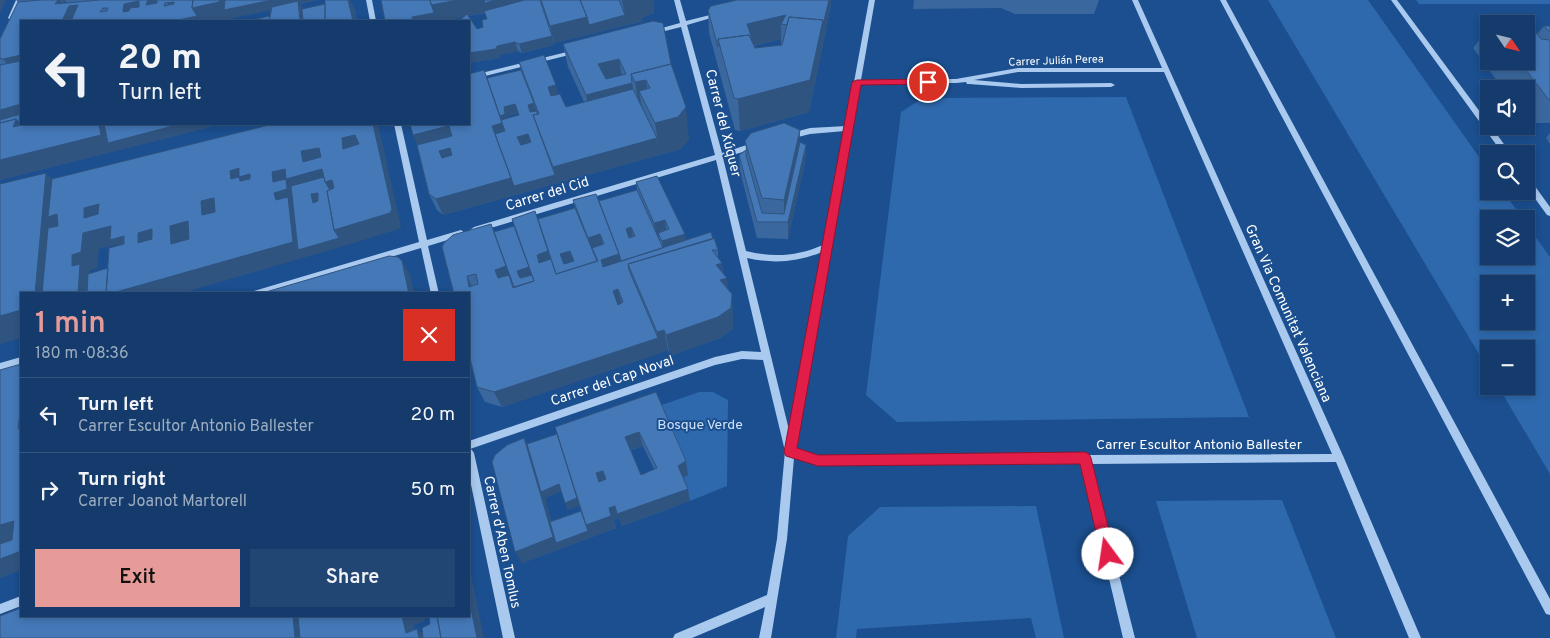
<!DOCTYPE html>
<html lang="en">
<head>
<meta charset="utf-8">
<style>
	:root { --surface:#143b6b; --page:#214673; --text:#f1f3f6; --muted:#9dadc1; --line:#33557e; --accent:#e69b98 }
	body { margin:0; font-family:Overpass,sans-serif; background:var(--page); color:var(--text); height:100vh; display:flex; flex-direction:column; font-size:19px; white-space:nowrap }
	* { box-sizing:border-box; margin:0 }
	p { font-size:16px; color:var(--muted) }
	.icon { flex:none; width:28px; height:28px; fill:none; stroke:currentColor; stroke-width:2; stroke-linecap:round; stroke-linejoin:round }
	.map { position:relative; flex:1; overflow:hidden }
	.side { position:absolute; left:20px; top:292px; width:450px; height:325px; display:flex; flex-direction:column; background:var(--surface); border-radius:0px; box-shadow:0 2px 8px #0003,0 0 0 1px var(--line) }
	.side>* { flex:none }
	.guide { position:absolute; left:20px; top:20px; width:450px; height:105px; border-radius:0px; box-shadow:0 2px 8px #0003,0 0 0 1px var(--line); background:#143b6b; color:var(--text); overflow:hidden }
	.needle { width:32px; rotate:125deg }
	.buttons { position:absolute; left:1480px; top:15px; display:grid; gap:10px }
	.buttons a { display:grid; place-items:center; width:55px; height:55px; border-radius:0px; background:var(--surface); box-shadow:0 2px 8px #0003,0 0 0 1px var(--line); font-size:25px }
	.pin { position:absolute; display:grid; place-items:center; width:42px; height:42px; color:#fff; margin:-21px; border:2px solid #fff; border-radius:50%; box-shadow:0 1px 5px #0007 }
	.me { position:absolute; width:55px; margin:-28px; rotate:346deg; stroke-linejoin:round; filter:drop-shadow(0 0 4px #0008) }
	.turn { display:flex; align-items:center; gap:18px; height:105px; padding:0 15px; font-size:22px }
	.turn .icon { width:65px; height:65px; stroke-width:2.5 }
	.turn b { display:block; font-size:35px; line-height:42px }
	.round { display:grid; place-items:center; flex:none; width:52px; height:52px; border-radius:0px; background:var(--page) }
	.summary { display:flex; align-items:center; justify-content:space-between; height:85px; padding:0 15px }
	h1 { font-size:30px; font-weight:600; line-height:38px; color:var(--accent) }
	.button { display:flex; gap:10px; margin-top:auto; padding:10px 15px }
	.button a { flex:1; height:58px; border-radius:0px; background:var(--accent); color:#111; font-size:20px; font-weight:600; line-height:58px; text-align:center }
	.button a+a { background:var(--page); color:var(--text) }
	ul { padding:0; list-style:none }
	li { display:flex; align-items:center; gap:15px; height:75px; padding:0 15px; border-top:1px solid var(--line) }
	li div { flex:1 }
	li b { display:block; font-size:19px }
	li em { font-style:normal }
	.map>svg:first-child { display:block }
</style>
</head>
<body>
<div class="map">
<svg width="1550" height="638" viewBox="0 0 1550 638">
	<rect width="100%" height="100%" fill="#1b4f8f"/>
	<path fill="#2e69ad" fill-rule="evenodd" d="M1268,0H1368L1489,171V191H1503L1523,219H1489V256H1526V224L1550,257V474L1498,386H1526V349H1489V371ZM1489,284H1526V321H1489Z
		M1416,0H1550V4H1419Z
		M1126,97L1249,417L897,422L866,395L901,112L923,98Z
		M699,392H713L728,400L727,486L690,501L680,479L688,475L659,406Z
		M1282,500L1336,638H1197L1156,501Z
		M1036,506L1064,638H1036L1031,618L857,629L856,638H836L848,536L880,507Z"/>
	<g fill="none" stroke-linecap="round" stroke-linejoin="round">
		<path fill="#a9c9ee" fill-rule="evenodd" d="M16,0H22L13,19H9L8,18Z
			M366,0H372L376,21H370Z
			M674,0H680L686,21L718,13L721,15L687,25L722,153L756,142L760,145L759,147L723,158L746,251C773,258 798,256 823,245L845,131L810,134L790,139L786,136L787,134L810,128L846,126L869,0H875L861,80L956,79L1018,68H1162L1132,0H1138L1344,458L1421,638H1409L1336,462L1091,464L1135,638H1123L1082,464L818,465L794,458L787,539L771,638H759L765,607L692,638H673L675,634L767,595L777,539L785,451L763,360L742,359L715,365L470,449L472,450L474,453L515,638H503L469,475V441L715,357L742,351L761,352L716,160L474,233L470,230L474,227L715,155L681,27L653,34L650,32L651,31L680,23ZM1018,72H1164L1332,454L1089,455L1085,454L1081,455L818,457L795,449L860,84L956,83L966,82L967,84H969L1021,88L1111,87L1115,85L1111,83L1021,84L974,80ZM822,252L789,430L747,258C773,264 798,262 822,252Z
			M1220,0H1226L1550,599V615L1546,614Z
			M1391,0H1397L1489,124V126H1491L1511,154H1503Z
			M575,50L578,52L577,53L469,80V76Z
			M394,124H401L427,240L461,230L465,233L464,235L428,246L439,294H431L421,248L266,294H250L254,291L419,242Z
			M1526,177L1529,178L1550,207V216L1547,215L1526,186Z
			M21,357V365L0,371V363Z
			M21,596V606L0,614V604Z"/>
	</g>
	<path fill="#3a679d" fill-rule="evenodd" d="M16,0H317L300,4L302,9L355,10L357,21H256L270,16L271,10L21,21V124H221L0,180V65H2L0,64V39L18,2Z
		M381,0H653L654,13L642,18L641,22L626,25L591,34L554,43V45L522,53L518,51L500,55L499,58L469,63V21L463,17L443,21H385ZM485,13L487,19L483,27L477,29L468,16Z
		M737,0H831V5L809,112L740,131L735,130L709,33L708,10ZM781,39V45L755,48L754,46Z
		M914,0H1099L1094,14H1015L1001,8L913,9Z
		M1544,26H1550V123H1528L1526,121V89H1503L1473,48L1489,28V61H1526L1537,34Z
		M563,44L671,64L689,139L681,149L443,215L437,210L429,194L417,145L487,78L521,70L519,62L559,94L566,107L584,102L568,67ZM518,113V115L507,118V116Z
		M1550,133V144L1546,138Z
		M745,141L800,142L806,145L805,162L788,239L757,238L740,171L739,155L746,150Z
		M636,182L686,241L718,250V258L722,263L723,273L728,289L733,315V329L720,338L670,356L668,350L502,407L485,402L477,387L454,294L494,232L575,208L573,200L599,201L637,190ZM573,260V261L564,264L563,263Z
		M656,392L686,461L688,475L683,478L688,489L690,501L622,526L619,518L614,520L616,528L522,563L527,444L557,434ZM643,446L654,469L641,475L631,450ZM561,491L565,503L568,510L579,505L581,511L551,521L545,498Z"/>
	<path fill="#305480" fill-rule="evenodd" d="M0,0H6L0,13Z
		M58,0H61L66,7L55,4Z
		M62,0H65L68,4L67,7Z
		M148,0H159L163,6L146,5Z
		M166,0L181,2L172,4L171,9Z
		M220,0H317L300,4L307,18V21H300L299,4L221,21H174L192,8Z
		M348,0H350L355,10L357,21H353Z
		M458,0H529L488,12L443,21H413L412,17L431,5Z
		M622,0H653L654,13L642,18L641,22L626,25L591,34L554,43L550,26L587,17L625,15Z
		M829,0H831V5L809,112L740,131L738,99L823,20Z
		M139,1L146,10L123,12L124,4Z
		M78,5L73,21H62L69,6Z
		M786,15L781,24V39L753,46L747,24Z
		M552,36L554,45L522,53L519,44Z
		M515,42L518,51L500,55L499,58L469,63V53Z
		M21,55V66L11,68L3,59Z
		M619,59L623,82L603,87L598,64Z
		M672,73L650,88L646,80L651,111L639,91L643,113L640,114L635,82Z
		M632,83L636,106L591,118L586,95Z
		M556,85L561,102L552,104L548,87Z
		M534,103L537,112L531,114L528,105Z
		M21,104V124H26L0,131V110Z
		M515,104L518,113L507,116L508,123L503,125L500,116L504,107Z
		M686,107L689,139L681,149L660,155L655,123Z
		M502,123L508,140L498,143L492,126Z
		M99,124H221L180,135L0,180V160Z
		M373,124H378L401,226L399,229L344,246L179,294H109L124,274L276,200L272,172L303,162L301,151L319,148L322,169L332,180ZM329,189L334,230L296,195Z
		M447,124H461L457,165L425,162L413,135Z
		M800,130L799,162L784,222V200Z
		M528,134L531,143L520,146L517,137Z
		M355,135L364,151L343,149L342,138Z
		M657,138L660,155L443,215L436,199L511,178L555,175L553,167Z
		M806,145L805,162L788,239V222Z
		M239,168L250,174L261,190L231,179L230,171Z
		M46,173L68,195L61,294H35Z
		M318,193L323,201L313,203L311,194Z
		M214,198L226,214L202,215L201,201Z
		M99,204L111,226L124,236L125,256L115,245L99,249L97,268L89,271V272L96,280V294H78L72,266V255L84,218V208Z
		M665,220L667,236L658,233L659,238L656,239L654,223Z
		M188,221L202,237L171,244L170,226Z
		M631,227L633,236L628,238L626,229Z
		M152,229L166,245L138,243V233Z
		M600,234L604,251L592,248L593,254L588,238Z
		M685,234L687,250L605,276L601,260L619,254L663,248L662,241Z
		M548,251L553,267L545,279L537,255Z
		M570,251L573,260L563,263L560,254Z
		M402,261L411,277L414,294H409Z
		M722,263L723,279L727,278L729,299L722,302L716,265Z
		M506,266L512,282L498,278L495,270Z
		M529,267L533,276L520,279L517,271Z
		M467,276L474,291L469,287Z
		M618,289L622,305L616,307L613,291Z
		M732,294L733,315V329L720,338L670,356L666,335Z
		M21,310V338L0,344V316Z
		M664,330L668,350L661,353L657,332Z
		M658,338L661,353L502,407L494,392Z
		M20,413H21V431L18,429Z
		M639,432L643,446L629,450L625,437Z
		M524,438L531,451L559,484L562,491L545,498L558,542L586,525L609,508L615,506L688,489L690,501L622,526L619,518L614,520L616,528L522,563L515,552Z
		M686,461L688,475L680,479L678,466Z
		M603,471L608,484L604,495L596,473Z
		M578,498L581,505L568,510L565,503Z
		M14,521L21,551V570L0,578V525Z
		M469,565L484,638H477L469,599Z
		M293,616H312L314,638H295Z
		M402,616H431L425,618L424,617L425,621L414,625L416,638L406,633Z
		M417,629L427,638H419Z"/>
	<path fill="#4478b7" stroke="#305480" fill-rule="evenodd" d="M41,0H58L55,4L100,0H148L146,5L157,3V0H193L192,8L197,16L174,21H71L78,5L69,6L62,21H21V55L3,59L0,58V39L18,2ZM139,1V7L130,8L129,11L123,12L124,4ZM174,2V4L164,6L165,3ZM103,8H108L107,11L100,12Z
		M193,0H220L219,2L192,8Z
		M225,0H272L224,10Z
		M325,0H348L353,21H325Z
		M381,0H430L434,13L412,17L413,21H412L411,20L406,21H385Z
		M430,0H458L431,5Z
		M484,0H496L485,3Z
		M525,0H540L552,36L519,44L515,42L497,46L496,49L469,53V21H461V19L467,14L477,29L483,27L482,20L487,19L484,11Z
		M541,0H580L587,17L550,26Z
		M580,0H619L625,15L589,25L587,17Z
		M737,0H829L822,29L823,20L789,17L787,25L781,24L786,15L747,24L752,39V40L749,35L718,39V47L708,10L711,6Z
		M298,1L300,21H269L272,7Z
		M325,4V21H303L302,9Z
		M270,16L269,21H256V19Z
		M789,17L823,20L810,80L738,99L734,98L718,39L749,35L755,48L782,45Z
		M653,21L663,23L671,64L631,74L632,83L586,95L563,44ZM619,59L626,74L606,79L598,64Z
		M1544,26H1550V32Z
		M1526,27L1532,28L1541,39L1550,40V100H1549L1519,61H1526Z
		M544,55L556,85L548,87L551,96L560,94L566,107L633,89L657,138L553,167L533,115L539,114L519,62Z
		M21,61V104L0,110V65Z
		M671,64L686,107L678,117L655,123L639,91L650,88L646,80L635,82L631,74Z
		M484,70L502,123L492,126L511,178L436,199L429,194L417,145L452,136L449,126L456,124H469V74ZM450,148L452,155L442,158L439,151Z
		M521,70L534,103L528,105L530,112L536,111L538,114L533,115L555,175L514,186L495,134L505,131L501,120L519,115L515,104L504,107L505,114L500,116L487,78ZM528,134L531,142L521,145L517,137Z
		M21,114V124H26L22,125L16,119L0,123V120Z
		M16,119L13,127L26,124H99L101,135L0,160V123Z
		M784,123L800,130L784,200L762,198L745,141L751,133Z
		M104,124H171L173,126L108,143Z
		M273,124H373L392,209L390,213L334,230L327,191L334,188L332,180L325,182L322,169L286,179L287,189L274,193L276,200L288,197L293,242L109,294H106L109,248L124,244V236L110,240L111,226L83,233L81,252L72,255V266L80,264L78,294H42L48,228L58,226L57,214L48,217L52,179ZM355,135L359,144L343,149L342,138ZM319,148L321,157L303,162L301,151ZM239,168V177L231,179L230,171ZM285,169L286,179L273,182L272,172ZM250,174V179L240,181L239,177ZM214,198L215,212L202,215L201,201ZM99,204L98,214L84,218V208ZM188,221L189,239L171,244L170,226ZM152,229V239L138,243V233Z
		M410,124H447L448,126L413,135Z
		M800,142L806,145L788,222H757L739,155L746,150V155L762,213L784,214Z
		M46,173L35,294H21V310L0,316V184Z
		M657,176L685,234L662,241L658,233L669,229L665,220L654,223L636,182Z
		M324,177L325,182L330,190L327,191L334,230L339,238L298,250L291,186ZM318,193V201L313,203L311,194Z
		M637,190L663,248L621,261L619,254L599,201ZM631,227L635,236L629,238L626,229Z
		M596,194L619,254L601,260L603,267L711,232L713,239L628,264L629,270L658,338L494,392L477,387L469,354V294H454L442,247L444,243L453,235L491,224L506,266L495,270L498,278L509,275L513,288L534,281L512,219L535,211L548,251L537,255L539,263L551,259L556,274L598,261L592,248L604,244L600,234L588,238L573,200ZM476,274L478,284L469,287L467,276ZM618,289L623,302L618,305L613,291Z
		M575,208L597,261L556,274L538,219ZM570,251L574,261L564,264L560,254Z
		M514,226L529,267L517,271L520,278L532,275L534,281L514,287L494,232Z
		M714,238L718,250H712L722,263L716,265L727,278L720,280L732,294L731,308L718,317L666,335L664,330L657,332L628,264Z
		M389,256L398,257L402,261L409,294H259Z
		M108,268L106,294H87L88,274Z
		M21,364V413H20L18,429L21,428V498L20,505H21V551L0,559V544L12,540L14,521L0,525V370Z
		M656,392L686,461L678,466L688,489L617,514L615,506L609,508L611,516L586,525L555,427ZM639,432L657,468L641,475L625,437ZM603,471L606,479L599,482L596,473Z
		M557,434L577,498L565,503L559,484L541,492L527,444Z
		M524,438L553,537L515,552L492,462L495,455L507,445Z
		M581,511L588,531L556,543L550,522Z
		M469,599L477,638H441L437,616H469Z
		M21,608V616H293L295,638H0V616Z
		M298,616H402L406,633L417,629L419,638H300Z
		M429,616H437L441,638H423L422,628L430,624Z"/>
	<path fill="#e11d48" stroke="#92132f" d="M928,79L933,82L932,84L861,85L797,448L818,455L1085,452L1089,454L1091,458L1115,554L1113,559L1108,561L1103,559L1101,554L1080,464L818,466L786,456L784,452L852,82L857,80Z"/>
	<g text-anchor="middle" stroke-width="4" stroke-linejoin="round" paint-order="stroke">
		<g font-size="11" fill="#fff" stroke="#1b4f8f">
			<text transform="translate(1056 60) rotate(-2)" y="4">Carrer Julián Perea</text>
		</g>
		<g font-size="14" fill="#fff" stroke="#1b4f8f">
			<text transform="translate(724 123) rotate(76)" y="5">Carrer del Xúquer</text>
			<text transform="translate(547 193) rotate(-17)" y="5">Carrer del Cid</text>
			<text transform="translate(1289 313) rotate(66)" y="5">Gran Via Comunitat Valenciana</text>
			<text transform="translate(612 380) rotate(-19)" y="5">Carrer del Cap Noval</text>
			<text x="1199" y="449">Carrer Escultor Antonio Ballester</text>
			<text transform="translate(503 542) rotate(78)" y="5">Carrer d'Aben Tomlus</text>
		</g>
		<g font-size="14" fill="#cfe3fa" stroke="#1b4f8f">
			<text x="700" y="429">Bosque Verde</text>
		</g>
	</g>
</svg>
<div class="buttons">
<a><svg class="needle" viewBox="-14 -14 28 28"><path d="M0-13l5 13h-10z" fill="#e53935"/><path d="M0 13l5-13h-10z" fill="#9dadc1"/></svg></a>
<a><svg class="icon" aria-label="sound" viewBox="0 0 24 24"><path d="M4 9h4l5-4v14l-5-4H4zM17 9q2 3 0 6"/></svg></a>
<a><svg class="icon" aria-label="search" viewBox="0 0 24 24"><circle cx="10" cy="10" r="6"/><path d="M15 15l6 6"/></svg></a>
<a><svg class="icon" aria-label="layers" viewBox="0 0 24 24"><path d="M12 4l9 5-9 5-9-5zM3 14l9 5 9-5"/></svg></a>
<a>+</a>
<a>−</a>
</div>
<div class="pin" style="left:928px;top:82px;background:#d93025"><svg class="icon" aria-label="arrive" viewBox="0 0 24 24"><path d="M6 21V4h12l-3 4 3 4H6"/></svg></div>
<svg class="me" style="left:1108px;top:554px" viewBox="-20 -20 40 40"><circle r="19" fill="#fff"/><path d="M0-13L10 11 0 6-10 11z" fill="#e11d48"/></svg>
<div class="guide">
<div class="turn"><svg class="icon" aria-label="left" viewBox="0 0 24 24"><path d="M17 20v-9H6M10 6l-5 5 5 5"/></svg><div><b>20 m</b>Turn left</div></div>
</div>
<section class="side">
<div class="summary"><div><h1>1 min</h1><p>180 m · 08:36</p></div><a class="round" style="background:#d93025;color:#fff"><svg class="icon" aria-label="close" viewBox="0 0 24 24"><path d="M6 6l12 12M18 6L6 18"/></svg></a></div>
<ul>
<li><svg class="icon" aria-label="left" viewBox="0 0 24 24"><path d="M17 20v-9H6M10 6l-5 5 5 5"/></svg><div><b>Turn left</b><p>Carrer Escultor Antonio Ballester</p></div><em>20 m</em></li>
<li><svg class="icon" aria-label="right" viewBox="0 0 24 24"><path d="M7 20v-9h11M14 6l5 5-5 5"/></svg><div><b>Turn right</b><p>Carrer Joanot Martorell</p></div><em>50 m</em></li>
</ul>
<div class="button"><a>Exit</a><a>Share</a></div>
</section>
</div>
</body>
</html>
